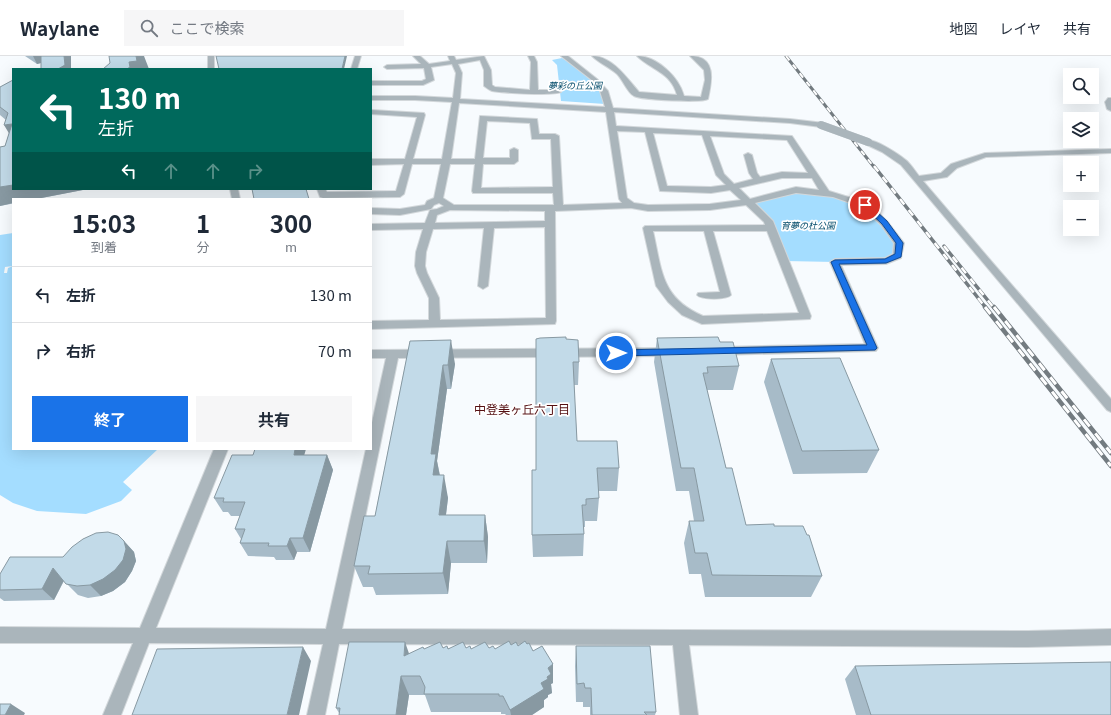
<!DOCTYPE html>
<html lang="ja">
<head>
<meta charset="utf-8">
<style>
	:root { --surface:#fff; --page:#f6f6f7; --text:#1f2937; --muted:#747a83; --line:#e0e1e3; --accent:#1a73e8 }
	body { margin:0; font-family:Georgia,"Noto Sans JP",serif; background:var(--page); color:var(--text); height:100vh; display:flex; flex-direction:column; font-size:15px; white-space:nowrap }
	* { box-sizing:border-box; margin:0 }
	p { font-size:13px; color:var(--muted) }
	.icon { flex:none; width:22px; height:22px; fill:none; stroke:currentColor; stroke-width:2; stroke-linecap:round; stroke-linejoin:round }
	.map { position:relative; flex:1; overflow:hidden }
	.details { position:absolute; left:12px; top:142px; width:360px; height:252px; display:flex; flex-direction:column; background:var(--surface); border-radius:0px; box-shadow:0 4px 16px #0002 }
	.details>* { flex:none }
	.top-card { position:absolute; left:12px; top:12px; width:360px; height:122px; border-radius:0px; box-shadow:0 4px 16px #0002; background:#00695c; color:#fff; overflow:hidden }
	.controls { position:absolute; left:1063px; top:12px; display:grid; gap:8px }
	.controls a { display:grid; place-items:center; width:36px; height:36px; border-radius:0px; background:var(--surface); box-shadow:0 4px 16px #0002; font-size:20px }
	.pin { position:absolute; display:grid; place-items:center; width:34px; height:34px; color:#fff; margin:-17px; border:2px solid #fff; border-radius:50%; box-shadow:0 1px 4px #0007 }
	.me { position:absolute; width:44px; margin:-22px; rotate:90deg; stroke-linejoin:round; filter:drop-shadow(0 0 3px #0008) }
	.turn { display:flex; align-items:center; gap:14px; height:84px; padding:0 20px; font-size:18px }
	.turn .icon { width:52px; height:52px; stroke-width:2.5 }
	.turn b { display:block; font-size:28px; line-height:34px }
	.lanes { display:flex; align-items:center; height:38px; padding:0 20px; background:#0003; justify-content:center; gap:20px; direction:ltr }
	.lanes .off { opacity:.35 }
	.eta { display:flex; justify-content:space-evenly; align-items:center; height:68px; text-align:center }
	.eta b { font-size:24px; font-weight:700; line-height:28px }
	.button { display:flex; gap:8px; margin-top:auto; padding:8px 20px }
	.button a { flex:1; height:46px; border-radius:0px; background:var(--accent); color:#fff; font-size:16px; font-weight:700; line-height:46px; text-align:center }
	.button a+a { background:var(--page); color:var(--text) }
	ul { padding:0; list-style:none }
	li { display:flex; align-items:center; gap:12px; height:56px; padding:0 20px; border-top:1px solid var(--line) }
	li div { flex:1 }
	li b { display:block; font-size:15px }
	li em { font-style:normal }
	header { display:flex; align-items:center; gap:24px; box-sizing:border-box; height:56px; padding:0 20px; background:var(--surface); border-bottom:1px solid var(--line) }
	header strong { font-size:19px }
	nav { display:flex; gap:22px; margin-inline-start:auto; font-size:14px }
	.search { width:280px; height:36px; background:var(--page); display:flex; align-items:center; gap:10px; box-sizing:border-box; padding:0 14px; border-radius:0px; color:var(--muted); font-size:15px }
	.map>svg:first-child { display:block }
</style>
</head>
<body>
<header>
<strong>Waylane</strong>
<div class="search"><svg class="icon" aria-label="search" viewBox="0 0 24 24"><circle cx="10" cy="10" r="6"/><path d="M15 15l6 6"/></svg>ここで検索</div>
<nav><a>地図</a><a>レイヤ</a><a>共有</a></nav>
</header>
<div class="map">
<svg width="1111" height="659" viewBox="0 0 1111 659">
	<rect width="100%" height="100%" fill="#f7fbfe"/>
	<path fill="#a4ddff" d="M562,2C580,13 598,26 605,48L561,45L557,9L552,4Z
		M812,135L865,149L899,187L898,200L886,205L835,206L785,205L771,172L749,146L777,138Z
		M13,177V210L5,211L4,217H7L8,212L13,210V393H158L123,426L132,434L121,445L86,458L37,455L13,447L0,439V179Z"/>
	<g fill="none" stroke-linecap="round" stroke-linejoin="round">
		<g stroke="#d3d8db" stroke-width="2">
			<path id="minor" d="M208,0H214V13H208Z
				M355,0H361L357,13H351Z
				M413,0H420L429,8L450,5L448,0H454L456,4L484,0L491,14L492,29L495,31L530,34L531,6L528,0H534L537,6L538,34H557L561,36C555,40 502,37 492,35C489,34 487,32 484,30V14L480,4L458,8L462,17L460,43L605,51L600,35L593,25L561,0H568L597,23L608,35L613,52L790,63L824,67L825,69L821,71L790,67L614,56L616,70L792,80L829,135L868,147L887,165L904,187L901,202L886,208L841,209L878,292L876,295L719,299L715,298L713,295L715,292L719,291L865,288L830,206L835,203L885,202L893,198L894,187L881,169L862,151L833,141L796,137L755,147L773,165L811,260L810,263L702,268L682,259L668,246L656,230L643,172L645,170L765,169L764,166L746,149L710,154L648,155L631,152L555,155L556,265L555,268L371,273V265L429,264V242L417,217L415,210L416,196L423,173L371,174V168L425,167L430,154L437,153L444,150L439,147L434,149L431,153L400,159L371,158V152L400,153L425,149L427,145L434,142L441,108H412L404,138L400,141L323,142L320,141L317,133H325L327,136L396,135L404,108L371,109V103H405L417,61L371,58V54L424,57L425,59L413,103H442L452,46L415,44H371V40H415L453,42L456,17L452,8L431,11L434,24L423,29H371V25H422L426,23L424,12L387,13L384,11L387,9L421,8ZM459,47L606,56L619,143L622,147L563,149L559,80L555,78H539L537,63L480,60L475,103H451ZM487,65L530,67L532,83H551L553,131L481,132L483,108H514L518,105V94L514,92L510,94V102H483ZM617,75L645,76L660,135L711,137L730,134L741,144L710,148L648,149L634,147L627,142ZM653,77L702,79L716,119L726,129L711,131L667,130ZM710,80L787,84L808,117L782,116L760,121L757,117L752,99L748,97L744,99L749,117L753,123L734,128L724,118ZM450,108H475L472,135L473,137H553L554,149H454L443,142ZM782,122H812L819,134L796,131L750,143L739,132ZM450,154L545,155V165L435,167L437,159ZM545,171L546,262L440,264L439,242L427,217L425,210L426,196L433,173L484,172L478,230L483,233L488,230L494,172ZM653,175H704L720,236L698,237L697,239C701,244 727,244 731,239L713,175H767L799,257L703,260C661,242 662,215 653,175Z
				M592,0C612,0 627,22 639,36L677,39C671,16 651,14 637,0C657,0 679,21 684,40L701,41L705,24L704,14L690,0C717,0 712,25 708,43C703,47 642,44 634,40C627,36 623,24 617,18C609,11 599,7 592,0Z
				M1108,42H1111V55L1107,53L1105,46Z
				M865,84C875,82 900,99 907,105C912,110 915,115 919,120L941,117L951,108L985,97L1111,93V97L986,101L957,112L947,121L923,125L992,206L1111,343V356L1107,354L901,109L882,96L865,88Z
				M230,133H238L240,143H232Z
				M670,292L674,293L676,296L674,299L670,300L398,302L342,573L1028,575L1111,573V589L1028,591L689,589L698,659H680L673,589L339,588L325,659H307L323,588L149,587L121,659H103L133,587H0V571L140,572L214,393H228L156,572L326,573L366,393H371V371L386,302H371V294Z"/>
		</g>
		<use href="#minor" fill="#aab5bb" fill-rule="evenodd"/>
		<g stroke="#737b80" stroke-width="3">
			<path id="rail-far2" d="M786,0L874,111"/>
		</g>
		<g stroke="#737b80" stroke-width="3.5">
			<path id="rail-far1" d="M874,110L986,252
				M944,190L994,252"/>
		</g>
		<g stroke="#737b80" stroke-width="4.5">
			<path id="rail" d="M985,251L1111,410
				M994,251L1111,397"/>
		</g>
		<use href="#rail-far2" stroke="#fff" stroke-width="2" stroke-dasharray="5.5" stroke-linecap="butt"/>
		<use href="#rail-far1" stroke="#fff" stroke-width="2.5" stroke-dasharray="7" stroke-linecap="butt"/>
		<use href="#rail" stroke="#fff" stroke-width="3" stroke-dasharray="9" stroke-linecap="butt"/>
		<g stroke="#d3d8db" stroke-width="8" stroke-linecap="butt">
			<path id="minor-bridge" d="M821,69L868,86"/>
		</g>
		<use href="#minor-bridge" stroke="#aab5bb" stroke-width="8"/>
	</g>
	<path fill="#a7bbc8" d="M25,0H71V13L41,7L37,8Z
		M13,24V133H88L0,150V91L5,90L9,77L6,64L0,59V31Z
		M657,282L720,286L739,310L733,334H707L726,412L746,469L774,470L807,479L822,520L811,541H705L701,518H689L684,487L689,465H694L689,435H676L654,306Z
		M566,283L579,306L578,329H574L577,385L619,412L617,435H598L599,442L597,465H585V471H584V478L583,500L533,501L532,479L536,414Z
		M410,285L455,308L451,333H447L437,405L440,419L448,442L446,459H485L488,481L487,507H451L448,538L376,539L373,531H363L354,510L375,460Z
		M771,303L879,394L867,417L793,418L764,326Z
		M304,399H327L333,414L310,496H297L294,504H276L274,501L248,500L240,487L241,483L235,473L240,460H231L228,456H223L214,442Z
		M124,485L134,496L136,505L132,515L125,526L113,535L101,540L88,542L78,539L64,525L54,544L4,545L0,542V518Z
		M527,588L533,595L553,608V627L551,628L552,637L548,639V641L544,644V651L532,659H506L505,658H501V656H431L425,639H409L406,659H339V657L336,652L409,598L424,593L443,592L471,593L489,592L495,593L511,589L518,590Z
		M576,590L656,656L655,659H590V651H583V646H576L575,610Z
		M855,610L1111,659H856L845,623Z"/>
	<path fill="#8899a2" d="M33,0H46L49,5L37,8Z
		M64,0H71V13H58Z
		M136,0H144L149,13H127L129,6Z
		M345,0H347L344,13H342Z
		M12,68L13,84L4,69Z
		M13,129V133H88L36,143H13V147L0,150V131Z
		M451,284L455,308L451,333L448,309Z
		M443,309L447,333L437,405L440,421L433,419L431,398Z
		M295,393H306L300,414L294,399Z
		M327,399L333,414L310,496L303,482Z
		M444,419L448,442L443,482L439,459Z
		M485,459L488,481L487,507L484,485Z
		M290,482L297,496L294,504L287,490Z
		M124,485L134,496L136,505L132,515L125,526L113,535L101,540L90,529Z
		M447,485L451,507L448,538L443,517Z
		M53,512L64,524L54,544L42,533Z
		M405,586L412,606L404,600Z
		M303,591L311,605L299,659H287Z
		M553,608V627L551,628L552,637L548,639V641L544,644V651L532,659H511L510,654L547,621L548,612Z
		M401,620L409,639L406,659H396Z
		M11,648L25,657L24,659H5Z"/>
	<path fill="#c2dae8" stroke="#8899a2" d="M41,0H64L65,9L58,13H41Z
		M109,0H136L137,5L129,6L130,11L127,13H103L110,7Z
		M216,0H345L342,13H219Z
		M13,24V129L0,131V91L5,90L12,68L4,69L8,57L0,51V31Z
		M252,133H306L309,143H254Z
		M566,281V283L578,284L579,306H573L577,385H617L619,412H597L599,442L586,443V449H582L584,478L532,479V414H536V283L540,282Z
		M718,281L720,286H733L739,310L707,311L708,317H703L726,412H732L746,469L774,468V470H803L807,479H809L822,520L712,519L707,497H695L689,465H704L694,412H681L657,282Z
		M451,284L448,309H443L431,398H436L433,419H444L439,459H485L484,485H447L443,517L368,518L370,510H354L364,460H375L410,285Z
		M840,302L879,394L802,395L771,303Z
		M255,393H295L294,399H327L303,482H290L287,490H268L269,487H240L245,473H235L245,446H223L224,442H214L232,399H253Z
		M108,476L118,479L124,485L126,493L123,504L115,514L103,523L90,529L77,530L66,528L53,512L42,533L0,534V518L10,501H63L72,491L83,483L96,477Z
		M509,585L511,589L516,586L518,590L525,585L527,588L529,587L533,595L542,590L553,608L548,612L551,618L547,621L548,623L541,627L544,633L510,654L503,640H499V638H424L425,631L420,620H401L396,659H339L340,652H336L349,586H405L404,600L423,591L424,593L440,586L443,592L447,590L448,593L463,586L466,592L470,590L471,593L485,586L489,592L493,590L495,593Z
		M576,590H650L656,656H644L647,659H592L591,632H585L584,627L577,628Z
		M303,591L287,659H132L157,593Z
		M1111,606V659H871L855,610Z
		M0,648H11L5,659H0Z"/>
	<path fill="#1a73e8" stroke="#114b97" d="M863,147H867L887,165L903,187L901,201L886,207L839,208L877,292L875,294L616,300L611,297L616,294L867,289L831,206L835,204L885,203L895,198L896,187L882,168L863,150Z"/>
	<g text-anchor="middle" stroke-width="3.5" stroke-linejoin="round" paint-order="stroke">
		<g font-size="9" font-style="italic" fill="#024b6a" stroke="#fff">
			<text x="575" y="33">夢彩の丘公園</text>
			<text x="808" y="173">育夢の杜公園</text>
		</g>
		<g font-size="12" fill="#551012" stroke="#fff">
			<text x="522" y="358">中登美ヶ丘六丁目</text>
		</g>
	</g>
</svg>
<div class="controls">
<a><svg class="icon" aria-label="search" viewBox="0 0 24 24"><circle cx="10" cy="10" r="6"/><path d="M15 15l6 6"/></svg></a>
<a><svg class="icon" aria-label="layers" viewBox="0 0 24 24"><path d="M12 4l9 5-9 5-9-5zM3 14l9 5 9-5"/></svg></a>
<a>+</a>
<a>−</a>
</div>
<div class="pin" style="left:865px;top:149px;background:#d93025"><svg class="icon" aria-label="arrive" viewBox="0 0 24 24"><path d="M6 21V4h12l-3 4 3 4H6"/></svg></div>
<svg class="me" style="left:616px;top:297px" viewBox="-20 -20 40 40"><circle r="17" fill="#1a73e8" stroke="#fff" stroke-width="3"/><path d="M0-11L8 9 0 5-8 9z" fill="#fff"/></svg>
<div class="top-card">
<div class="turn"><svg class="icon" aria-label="left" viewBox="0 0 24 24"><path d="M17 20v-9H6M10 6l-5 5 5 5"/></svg><div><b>130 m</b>左折</div></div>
<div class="lanes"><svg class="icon" aria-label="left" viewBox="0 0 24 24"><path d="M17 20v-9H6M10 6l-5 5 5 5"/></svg><svg class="icon off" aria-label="ahead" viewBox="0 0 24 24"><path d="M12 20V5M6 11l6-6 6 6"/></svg><svg class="icon off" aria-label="ahead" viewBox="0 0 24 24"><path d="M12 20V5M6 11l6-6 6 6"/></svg><svg class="icon off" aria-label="right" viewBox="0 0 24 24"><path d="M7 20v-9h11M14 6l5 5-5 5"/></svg></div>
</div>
<section class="details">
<div class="eta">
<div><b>15:03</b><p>到着</p></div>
<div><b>1</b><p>分</p></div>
<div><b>300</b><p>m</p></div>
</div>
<ul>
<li><svg class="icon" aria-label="left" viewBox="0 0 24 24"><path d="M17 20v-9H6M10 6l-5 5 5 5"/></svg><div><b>左折</b></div><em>130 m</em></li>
<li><svg class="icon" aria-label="right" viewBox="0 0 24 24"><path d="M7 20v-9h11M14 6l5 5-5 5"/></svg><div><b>右折</b></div><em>70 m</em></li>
</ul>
<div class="button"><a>終了</a><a>共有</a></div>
</section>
</div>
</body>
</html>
